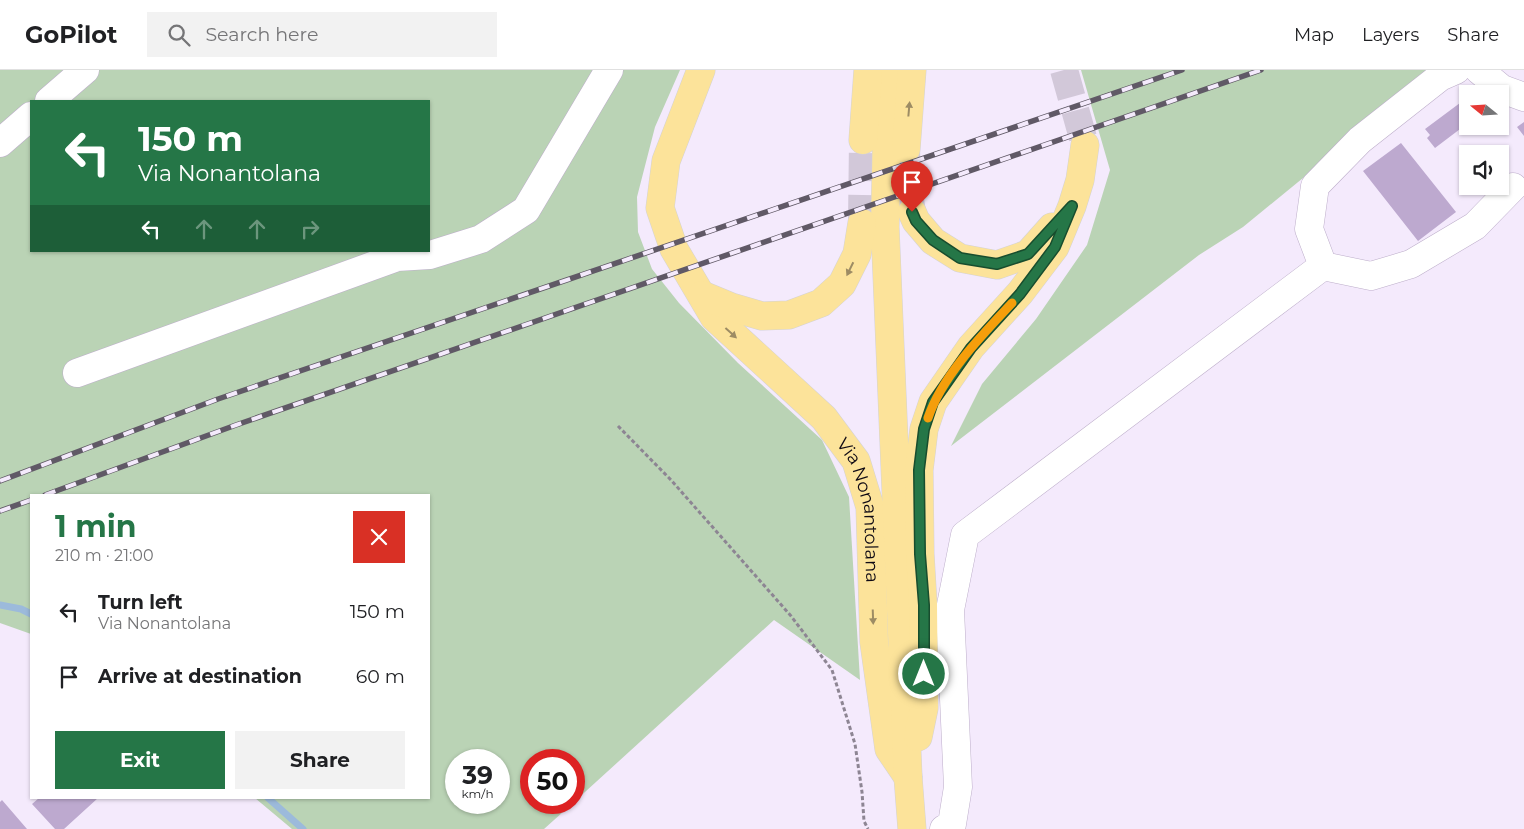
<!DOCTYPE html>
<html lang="en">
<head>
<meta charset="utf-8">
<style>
	:root { --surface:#fff; --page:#f2f2f2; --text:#202124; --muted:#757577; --line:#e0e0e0; --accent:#257647 }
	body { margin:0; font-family:Montserrat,sans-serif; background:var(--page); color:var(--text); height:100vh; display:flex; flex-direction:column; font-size:19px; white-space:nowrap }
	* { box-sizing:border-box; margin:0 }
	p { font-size:16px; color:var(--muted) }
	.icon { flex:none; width:28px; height:28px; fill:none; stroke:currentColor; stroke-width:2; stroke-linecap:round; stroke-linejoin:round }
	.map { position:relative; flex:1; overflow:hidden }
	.panel { position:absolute; left:30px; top:424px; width:400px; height:305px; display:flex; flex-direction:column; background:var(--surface); border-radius:0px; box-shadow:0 1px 4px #0004 }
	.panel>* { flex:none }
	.top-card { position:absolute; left:30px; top:30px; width:400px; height:152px; border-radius:0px; box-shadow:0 1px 4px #0004; background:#257647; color:#fff; overflow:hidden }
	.needle { width:32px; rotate:288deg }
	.buttons { position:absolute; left:1459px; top:15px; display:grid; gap:10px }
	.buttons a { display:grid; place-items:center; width:50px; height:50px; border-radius:0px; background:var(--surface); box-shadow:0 1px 4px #0004; font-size:25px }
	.speed { position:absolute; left:445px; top:679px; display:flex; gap:10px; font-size:25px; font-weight:700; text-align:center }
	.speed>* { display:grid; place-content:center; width:65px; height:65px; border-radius:50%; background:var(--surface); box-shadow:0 1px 4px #0004; line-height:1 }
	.speed small { font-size:12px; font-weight:400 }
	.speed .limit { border:8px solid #d22; background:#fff; color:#111 }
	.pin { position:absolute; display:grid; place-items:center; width:42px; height:42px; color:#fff; margin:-51px -21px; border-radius:50% 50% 50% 0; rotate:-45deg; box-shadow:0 0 5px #0007 }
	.pin .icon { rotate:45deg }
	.me { position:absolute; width:55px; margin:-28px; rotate:0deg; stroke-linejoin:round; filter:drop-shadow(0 0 4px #0008) }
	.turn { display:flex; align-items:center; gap:18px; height:105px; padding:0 25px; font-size:22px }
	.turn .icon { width:65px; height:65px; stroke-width:2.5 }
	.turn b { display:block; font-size:35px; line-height:42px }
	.lanes { display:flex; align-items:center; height:48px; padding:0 25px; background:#0003; justify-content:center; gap:25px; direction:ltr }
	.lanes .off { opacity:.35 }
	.round { display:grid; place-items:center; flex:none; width:52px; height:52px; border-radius:0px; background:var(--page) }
	.head { display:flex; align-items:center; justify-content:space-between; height:85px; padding:0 25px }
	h1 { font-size:30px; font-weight:700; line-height:38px; color:var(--accent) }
	.primary-button { display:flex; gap:10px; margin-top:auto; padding:10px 25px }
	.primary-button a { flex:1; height:58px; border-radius:0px; background:var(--accent); color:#fff; font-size:20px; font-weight:700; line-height:58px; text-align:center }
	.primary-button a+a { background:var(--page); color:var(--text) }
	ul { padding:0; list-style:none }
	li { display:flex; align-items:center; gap:15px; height:65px; padding:0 25px }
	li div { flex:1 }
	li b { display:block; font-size:19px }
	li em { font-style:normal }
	header { display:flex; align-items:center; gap:30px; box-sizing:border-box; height:70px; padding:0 25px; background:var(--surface); border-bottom:1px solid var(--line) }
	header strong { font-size:24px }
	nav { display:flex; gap:28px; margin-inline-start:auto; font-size:18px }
	.search { width:350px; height:45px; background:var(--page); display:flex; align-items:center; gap:12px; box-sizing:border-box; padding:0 18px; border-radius:0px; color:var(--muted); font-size:19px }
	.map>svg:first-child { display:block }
</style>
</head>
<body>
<header>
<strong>GoPilot</strong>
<div class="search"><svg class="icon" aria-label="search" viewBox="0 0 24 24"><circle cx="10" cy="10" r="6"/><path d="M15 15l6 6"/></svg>Search here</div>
<nav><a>Map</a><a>Layers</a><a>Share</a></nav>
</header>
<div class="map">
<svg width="1524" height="759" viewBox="0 0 1524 759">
	<rect width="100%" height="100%" fill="#f4eafc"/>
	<path fill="#bad3b5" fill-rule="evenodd" d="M0,0H680L655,57L637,127L638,162L652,199L679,233L738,293L822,370L849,427L860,610L774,550L574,732V690H531V732L573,733L544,759H292L255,728H429V425H31V564L0,553ZM31,31H429V181H31ZM456,690H499V732H456Z
		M1081,0H1435L1243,157L1199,185L951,376L982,314L1036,249L1087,175L1110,100Z"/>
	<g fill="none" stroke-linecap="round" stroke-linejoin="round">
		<path stroke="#9cbadb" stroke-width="7" d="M0,535L21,539L31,544
			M268,728L303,759"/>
	</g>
	<path fill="#bda9cf" d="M1464,30L1468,35V53L1435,78L1427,68L1430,65L1425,59Z
		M1524,52V66L1517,57Z
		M1401,73L1456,142L1418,171L1363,101Z
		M39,728H98L64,759H55L32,734Z
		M2,730L27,759H0V732Z"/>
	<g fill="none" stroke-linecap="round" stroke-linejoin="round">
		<path stroke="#d2c8d9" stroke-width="28" stroke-dasharray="28 14" stroke-linecap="butt" d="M1064,0L1085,75
			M906,79L907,112L912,142
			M862,153L863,70"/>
		<g stroke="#bdaeca" stroke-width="29">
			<path id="minor" d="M1479,0L1502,19L1524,27
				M49,31L85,0
				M0,73L31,46
				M1323,196L1309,159L1315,116L1360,70L1440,7L1456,0
				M77,303L397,187L430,185L481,169L526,140L609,0
				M944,759L952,754L958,717L950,540L965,465L1323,196L1371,206L1411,194L1475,156L1513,117"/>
		</g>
		<g stroke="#d4d3d5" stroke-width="29">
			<g id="major">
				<path id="s1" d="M701,0L666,91L660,138L674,179L714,247L824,348L856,391L870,437L874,572L889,679L908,707"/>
				<path d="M890,0L887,53L885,157L908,707L912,759"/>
				<path d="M863,70L868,0"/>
				<path d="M906,79L912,0"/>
				<path d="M912,142L916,151L933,171L960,188L997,195L1028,184L1052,157"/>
				<path d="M702,225L731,237L762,246L789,245L821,233L842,214L857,184L862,153"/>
				<path d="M918,667L924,638L923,535L920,484L919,400L924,359L933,332L971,277L1020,223L1055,177L1072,136L1080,110L1085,75"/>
			</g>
		</g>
		<path stroke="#8d8593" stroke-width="3" stroke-dasharray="4 2.5" stroke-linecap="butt" d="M618,356L671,410L791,546L832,600L855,674L862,722L864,751L868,759"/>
		<use href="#minor" stroke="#fff" stroke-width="28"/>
		<use href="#major" stroke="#fce39a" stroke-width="28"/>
		<g stroke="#605966" stroke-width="5.5">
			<path id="rail" d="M0,411L218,329L1182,0
				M45,425L236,355L1261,0
				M0,441L31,430"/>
		</g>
		<use href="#rail" stroke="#f4eafc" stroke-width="4" stroke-dasharray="11" stroke-linecap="butt"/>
	</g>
	<defs><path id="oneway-solid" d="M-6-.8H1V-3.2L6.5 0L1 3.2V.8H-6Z" transform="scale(1.25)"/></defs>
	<g fill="#9d8c64">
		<use href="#oneway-solid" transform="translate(909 39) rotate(-85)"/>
		<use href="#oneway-solid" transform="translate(850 199) rotate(116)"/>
		<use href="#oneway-solid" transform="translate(731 263) rotate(42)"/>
		<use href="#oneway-solid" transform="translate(873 547) rotate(88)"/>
	</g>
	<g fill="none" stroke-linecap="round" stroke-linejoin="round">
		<g stroke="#184d2e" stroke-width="12">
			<path id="route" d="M912,142L916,151L933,170L960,188L997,194L1028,184L1072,136L1055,177L1020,224L971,278L933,332L924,359L919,400L920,484L924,535V604"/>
		</g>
		<use href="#route" stroke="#257647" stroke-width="9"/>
		<path stroke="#f59e0b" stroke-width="9" d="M928,348C942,306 982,265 1012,233"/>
	</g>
	<g text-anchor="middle" stroke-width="5" stroke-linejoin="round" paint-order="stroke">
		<g font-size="18" fill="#0f0a14" stroke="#f4eafc">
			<text dy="6" stroke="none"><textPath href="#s1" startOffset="519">Via Nonantolana</textPath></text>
		</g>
	</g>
</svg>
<div class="buttons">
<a><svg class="needle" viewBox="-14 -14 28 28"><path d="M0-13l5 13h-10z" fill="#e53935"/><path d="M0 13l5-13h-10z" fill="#757577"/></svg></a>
<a><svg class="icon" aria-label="sound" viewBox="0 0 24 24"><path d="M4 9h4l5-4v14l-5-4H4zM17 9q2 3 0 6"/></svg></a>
</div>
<div class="speed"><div>39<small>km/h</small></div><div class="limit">50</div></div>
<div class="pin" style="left:912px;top:142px;background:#d93025"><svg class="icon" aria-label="arrive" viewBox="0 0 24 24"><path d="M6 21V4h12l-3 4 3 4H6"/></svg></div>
<svg class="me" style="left:924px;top:604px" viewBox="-20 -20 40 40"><circle r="17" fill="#257647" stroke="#fff" stroke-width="3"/><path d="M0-11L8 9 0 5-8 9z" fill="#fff"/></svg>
<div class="top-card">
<div class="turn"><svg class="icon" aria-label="left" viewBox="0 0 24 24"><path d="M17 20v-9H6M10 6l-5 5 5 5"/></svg><div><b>150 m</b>Via Nonantolana</div></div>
<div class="lanes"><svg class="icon" aria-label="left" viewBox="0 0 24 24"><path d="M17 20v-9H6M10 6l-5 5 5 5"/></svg><svg class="icon off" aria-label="ahead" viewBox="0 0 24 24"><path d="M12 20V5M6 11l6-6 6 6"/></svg><svg class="icon off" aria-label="ahead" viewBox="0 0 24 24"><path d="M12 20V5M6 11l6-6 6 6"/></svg><svg class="icon off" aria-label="right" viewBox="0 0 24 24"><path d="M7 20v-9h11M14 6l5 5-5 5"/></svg></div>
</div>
<section class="panel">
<div class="head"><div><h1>1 min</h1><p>210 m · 21:00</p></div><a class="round" style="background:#d93025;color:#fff"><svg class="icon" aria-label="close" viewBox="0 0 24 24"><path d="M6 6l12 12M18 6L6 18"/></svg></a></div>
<ul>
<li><svg class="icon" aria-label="left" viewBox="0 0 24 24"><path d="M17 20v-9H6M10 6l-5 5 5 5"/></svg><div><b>Turn left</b><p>Via Nonantolana</p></div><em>150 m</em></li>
<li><svg class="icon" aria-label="arrive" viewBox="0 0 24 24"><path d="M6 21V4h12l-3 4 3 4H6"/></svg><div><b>Arrive at destination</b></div><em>60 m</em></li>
</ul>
<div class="primary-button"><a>Exit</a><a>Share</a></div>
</section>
</div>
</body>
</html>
